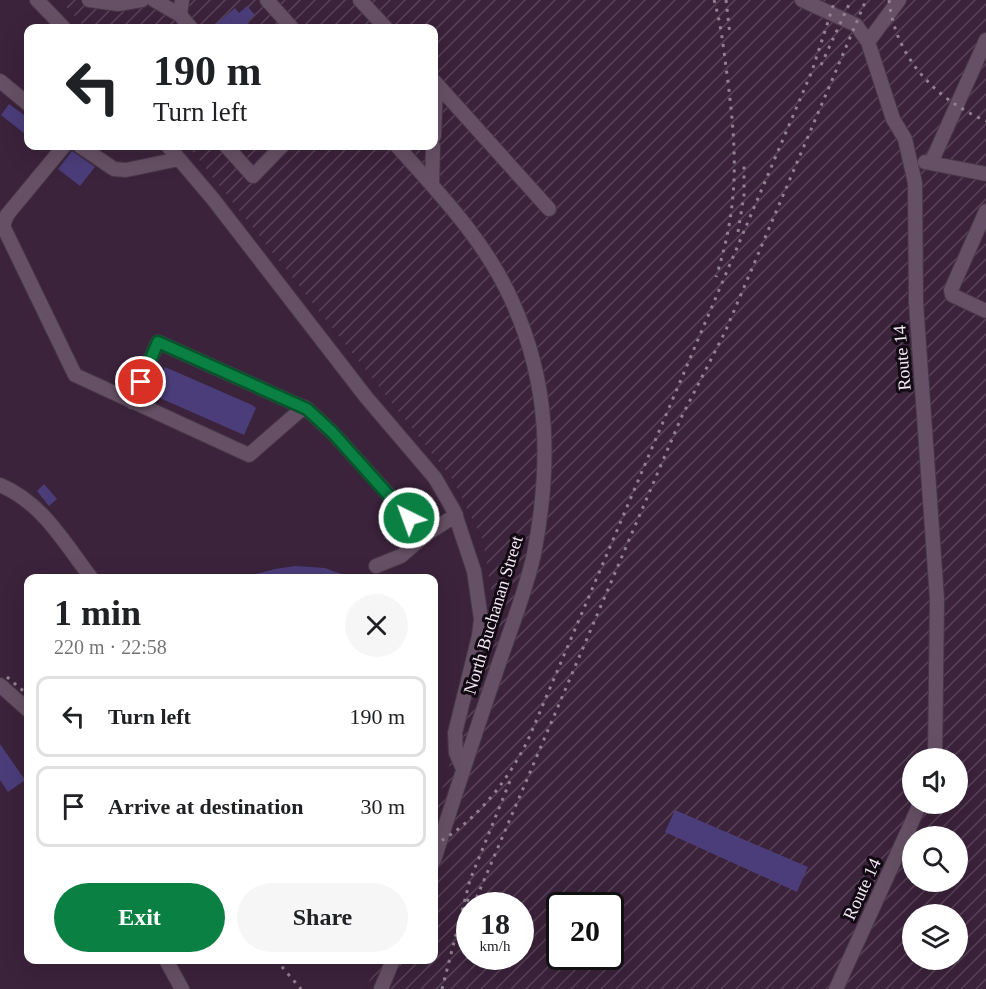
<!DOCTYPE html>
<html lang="en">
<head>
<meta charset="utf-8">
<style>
	:root { --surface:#fff; --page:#f6f6f6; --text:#202124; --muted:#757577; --line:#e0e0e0; --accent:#0b8043 }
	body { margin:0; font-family:Georgia,serif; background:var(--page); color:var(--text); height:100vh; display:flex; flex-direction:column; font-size:22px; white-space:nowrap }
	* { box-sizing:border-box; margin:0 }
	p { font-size:20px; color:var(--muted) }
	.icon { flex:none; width:33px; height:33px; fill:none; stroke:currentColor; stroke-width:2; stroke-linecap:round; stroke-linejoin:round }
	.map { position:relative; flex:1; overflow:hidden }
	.details { position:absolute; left:24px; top:574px; width:414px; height:390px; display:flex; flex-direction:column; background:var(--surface); border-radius:12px; box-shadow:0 6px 24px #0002 }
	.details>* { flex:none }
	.top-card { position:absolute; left:24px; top:24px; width:414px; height:126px; border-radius:12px; box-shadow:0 6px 24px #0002; background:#fff; color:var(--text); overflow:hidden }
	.controls { position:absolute; left:902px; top:748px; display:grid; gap:12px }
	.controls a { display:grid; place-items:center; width:66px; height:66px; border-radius:50%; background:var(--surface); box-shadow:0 6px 24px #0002; font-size:30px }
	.speed { position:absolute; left:456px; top:892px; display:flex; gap:12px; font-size:30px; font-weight:700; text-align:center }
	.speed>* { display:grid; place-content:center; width:78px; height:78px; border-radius:50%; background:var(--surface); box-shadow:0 6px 24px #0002; line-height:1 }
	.speed small { font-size:15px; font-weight:400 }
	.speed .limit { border:3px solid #111; border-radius:9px; background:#fff; color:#111 }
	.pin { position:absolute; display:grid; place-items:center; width:51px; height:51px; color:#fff; margin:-26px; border:3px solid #fff; border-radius:50%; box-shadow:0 2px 6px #0007 }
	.me { position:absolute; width:66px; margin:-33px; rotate:318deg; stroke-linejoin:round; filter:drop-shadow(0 0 4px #0008) }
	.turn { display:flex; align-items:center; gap:21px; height:126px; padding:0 30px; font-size:27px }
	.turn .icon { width:78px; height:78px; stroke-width:2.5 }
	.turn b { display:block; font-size:42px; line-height:51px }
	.round { display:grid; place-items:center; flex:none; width:63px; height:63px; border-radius:32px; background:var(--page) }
	.summary { display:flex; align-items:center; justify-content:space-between; height:102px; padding:0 30px }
	h1 { font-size:36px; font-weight:800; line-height:45px }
	.action { display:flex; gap:12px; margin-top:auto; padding:12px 30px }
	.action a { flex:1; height:69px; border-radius:36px; background:var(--accent); color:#fff; font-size:24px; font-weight:800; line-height:69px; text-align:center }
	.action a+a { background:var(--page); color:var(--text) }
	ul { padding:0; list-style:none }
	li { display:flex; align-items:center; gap:18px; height:81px; margin:0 12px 9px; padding:0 18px; border:3px solid var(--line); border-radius:12px }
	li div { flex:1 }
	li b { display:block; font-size:22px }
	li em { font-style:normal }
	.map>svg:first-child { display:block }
</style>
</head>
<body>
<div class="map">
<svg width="986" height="989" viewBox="0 0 986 989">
	<defs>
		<pattern id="industrial-furrows" width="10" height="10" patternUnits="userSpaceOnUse" patternTransform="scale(1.5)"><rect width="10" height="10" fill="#3b233b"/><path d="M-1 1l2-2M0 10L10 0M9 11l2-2" fill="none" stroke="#584358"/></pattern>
	</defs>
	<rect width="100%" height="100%" fill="#2f1c2f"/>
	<path fill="#3b233b" d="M0,0H60L85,28H28V146H188L453,480L483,541L492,596V633L482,669L434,814V579H28V960H378L366,989H0Z"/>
	<path fill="url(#industrial-furrows)" fill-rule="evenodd" d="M60,0H986V989H366L378,960H434V814L492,633V596L483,541L453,480L188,146H434V28H85ZM912,759H957V804H912ZM912,837H957V882H912ZM470,906H520V957H470ZM560,906H610V957H560ZM912,915H957V960H912Z"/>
	<path fill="#4b3d7a" d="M247,6L255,15L247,22L253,28H211L235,8L239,13Z
		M9,104L28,118V129L25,134L1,115Z
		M72,151L95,167L80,186L58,169Z
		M165,367L252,405L256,408L244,435L153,395Z
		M44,484L57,499L49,506L37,491Z
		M295,566L325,568L355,579H249L248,576L275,569Z
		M0,744L25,780L8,792L0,780Z
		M675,810L808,867L797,892L665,832Z"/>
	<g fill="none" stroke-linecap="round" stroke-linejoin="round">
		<g stroke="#483848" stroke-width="16">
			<path id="minor" d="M37,0L64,28
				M89,0L118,4L142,0
				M154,0L180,15L182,0
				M267,0L292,28
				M360,0L386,28
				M802,0L856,25L868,42L893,119L905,139L915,183L916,303L937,599L935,759
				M180,15L191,28
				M868,42L899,0
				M0,81L28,104
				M434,81L549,209
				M434,136L436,84
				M64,146L7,215L3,226L75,375L249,455L304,407
				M80,146L114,169L126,170L179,159
				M168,146L213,199L366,397L435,478L454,511L474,571L481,619L479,636L455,733L456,753L463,769
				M226,146L253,176L282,146
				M397,146C440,194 486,242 512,301C550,385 551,465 534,554C525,595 508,635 495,675C474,736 454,798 434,860
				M925,162L986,174
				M931,163L986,40
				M432,185L433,146
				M986,211L951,290L952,295L986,311
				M132,402L158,342L307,409L332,432L425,535L456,515
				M0,485C43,503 65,544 92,579
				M376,566L401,556L425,535
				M0,685L28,710
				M166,960L182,989
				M381,989L393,960
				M836,989L920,804"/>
		</g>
		<use href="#minor" stroke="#665065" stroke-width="14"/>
		<path stroke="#918191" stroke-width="3" stroke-dasharray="3 6" stroke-linecap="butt" d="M714,0C722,27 724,54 728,82C737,155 739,205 716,277
			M726,0L730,35
			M889,0C895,57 935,99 986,121
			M821,65L851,0
			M738,232L744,195V166
			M7,677L28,695
			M434,845C476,822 507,782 528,740L812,71L835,0
			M473,906L681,418L725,332L866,0
			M458,927L470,894
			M276,960L301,989
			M442,989L470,880L510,781"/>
	</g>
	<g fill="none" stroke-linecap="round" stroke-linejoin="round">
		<g stroke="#07532c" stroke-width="15">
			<path id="route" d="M141,382L158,342L307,409L332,432L409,518"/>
		</g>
		<use href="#route" stroke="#0b8043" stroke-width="10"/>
	</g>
	<g text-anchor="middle" stroke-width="6" stroke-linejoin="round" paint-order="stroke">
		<g font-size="18" fill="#f5e8f5" stroke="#120a12">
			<text transform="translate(902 358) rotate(-95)" y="6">Route 14</text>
			<text transform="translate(493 615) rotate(-73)" y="6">North Buchanan Street</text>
			<text transform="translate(862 889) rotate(-65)" y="6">Route 14</text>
		</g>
	</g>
</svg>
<div class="controls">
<a><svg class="icon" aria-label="sound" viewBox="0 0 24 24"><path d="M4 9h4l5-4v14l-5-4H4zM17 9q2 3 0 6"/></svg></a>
<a><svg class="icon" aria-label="search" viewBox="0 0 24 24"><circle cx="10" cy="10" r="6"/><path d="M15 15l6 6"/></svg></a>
<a><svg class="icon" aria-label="layers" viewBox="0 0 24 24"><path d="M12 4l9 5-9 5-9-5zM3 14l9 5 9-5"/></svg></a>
</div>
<div class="speed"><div>18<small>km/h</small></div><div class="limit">20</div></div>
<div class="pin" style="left:141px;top:382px;background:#d93025"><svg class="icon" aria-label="arrive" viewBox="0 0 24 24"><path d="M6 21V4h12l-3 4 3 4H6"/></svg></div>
<svg class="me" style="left:409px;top:518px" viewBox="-20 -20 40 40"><circle r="17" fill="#0b8043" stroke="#fff" stroke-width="3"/><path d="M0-11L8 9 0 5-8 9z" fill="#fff"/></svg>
<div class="top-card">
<div class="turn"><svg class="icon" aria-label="left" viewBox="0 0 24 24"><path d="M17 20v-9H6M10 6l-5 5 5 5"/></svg><div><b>190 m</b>Turn left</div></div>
</div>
<section class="details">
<div class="summary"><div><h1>1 min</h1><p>220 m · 22:58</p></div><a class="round"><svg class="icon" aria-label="close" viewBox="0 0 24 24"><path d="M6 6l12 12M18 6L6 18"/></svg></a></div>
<ul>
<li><svg class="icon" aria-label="left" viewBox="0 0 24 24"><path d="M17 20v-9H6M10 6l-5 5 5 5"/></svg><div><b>Turn left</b></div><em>190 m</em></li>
<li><svg class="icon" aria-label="arrive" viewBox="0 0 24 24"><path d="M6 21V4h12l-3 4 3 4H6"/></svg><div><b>Arrive at destination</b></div><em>30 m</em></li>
</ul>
<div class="action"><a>Exit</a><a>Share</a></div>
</section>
</div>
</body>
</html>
